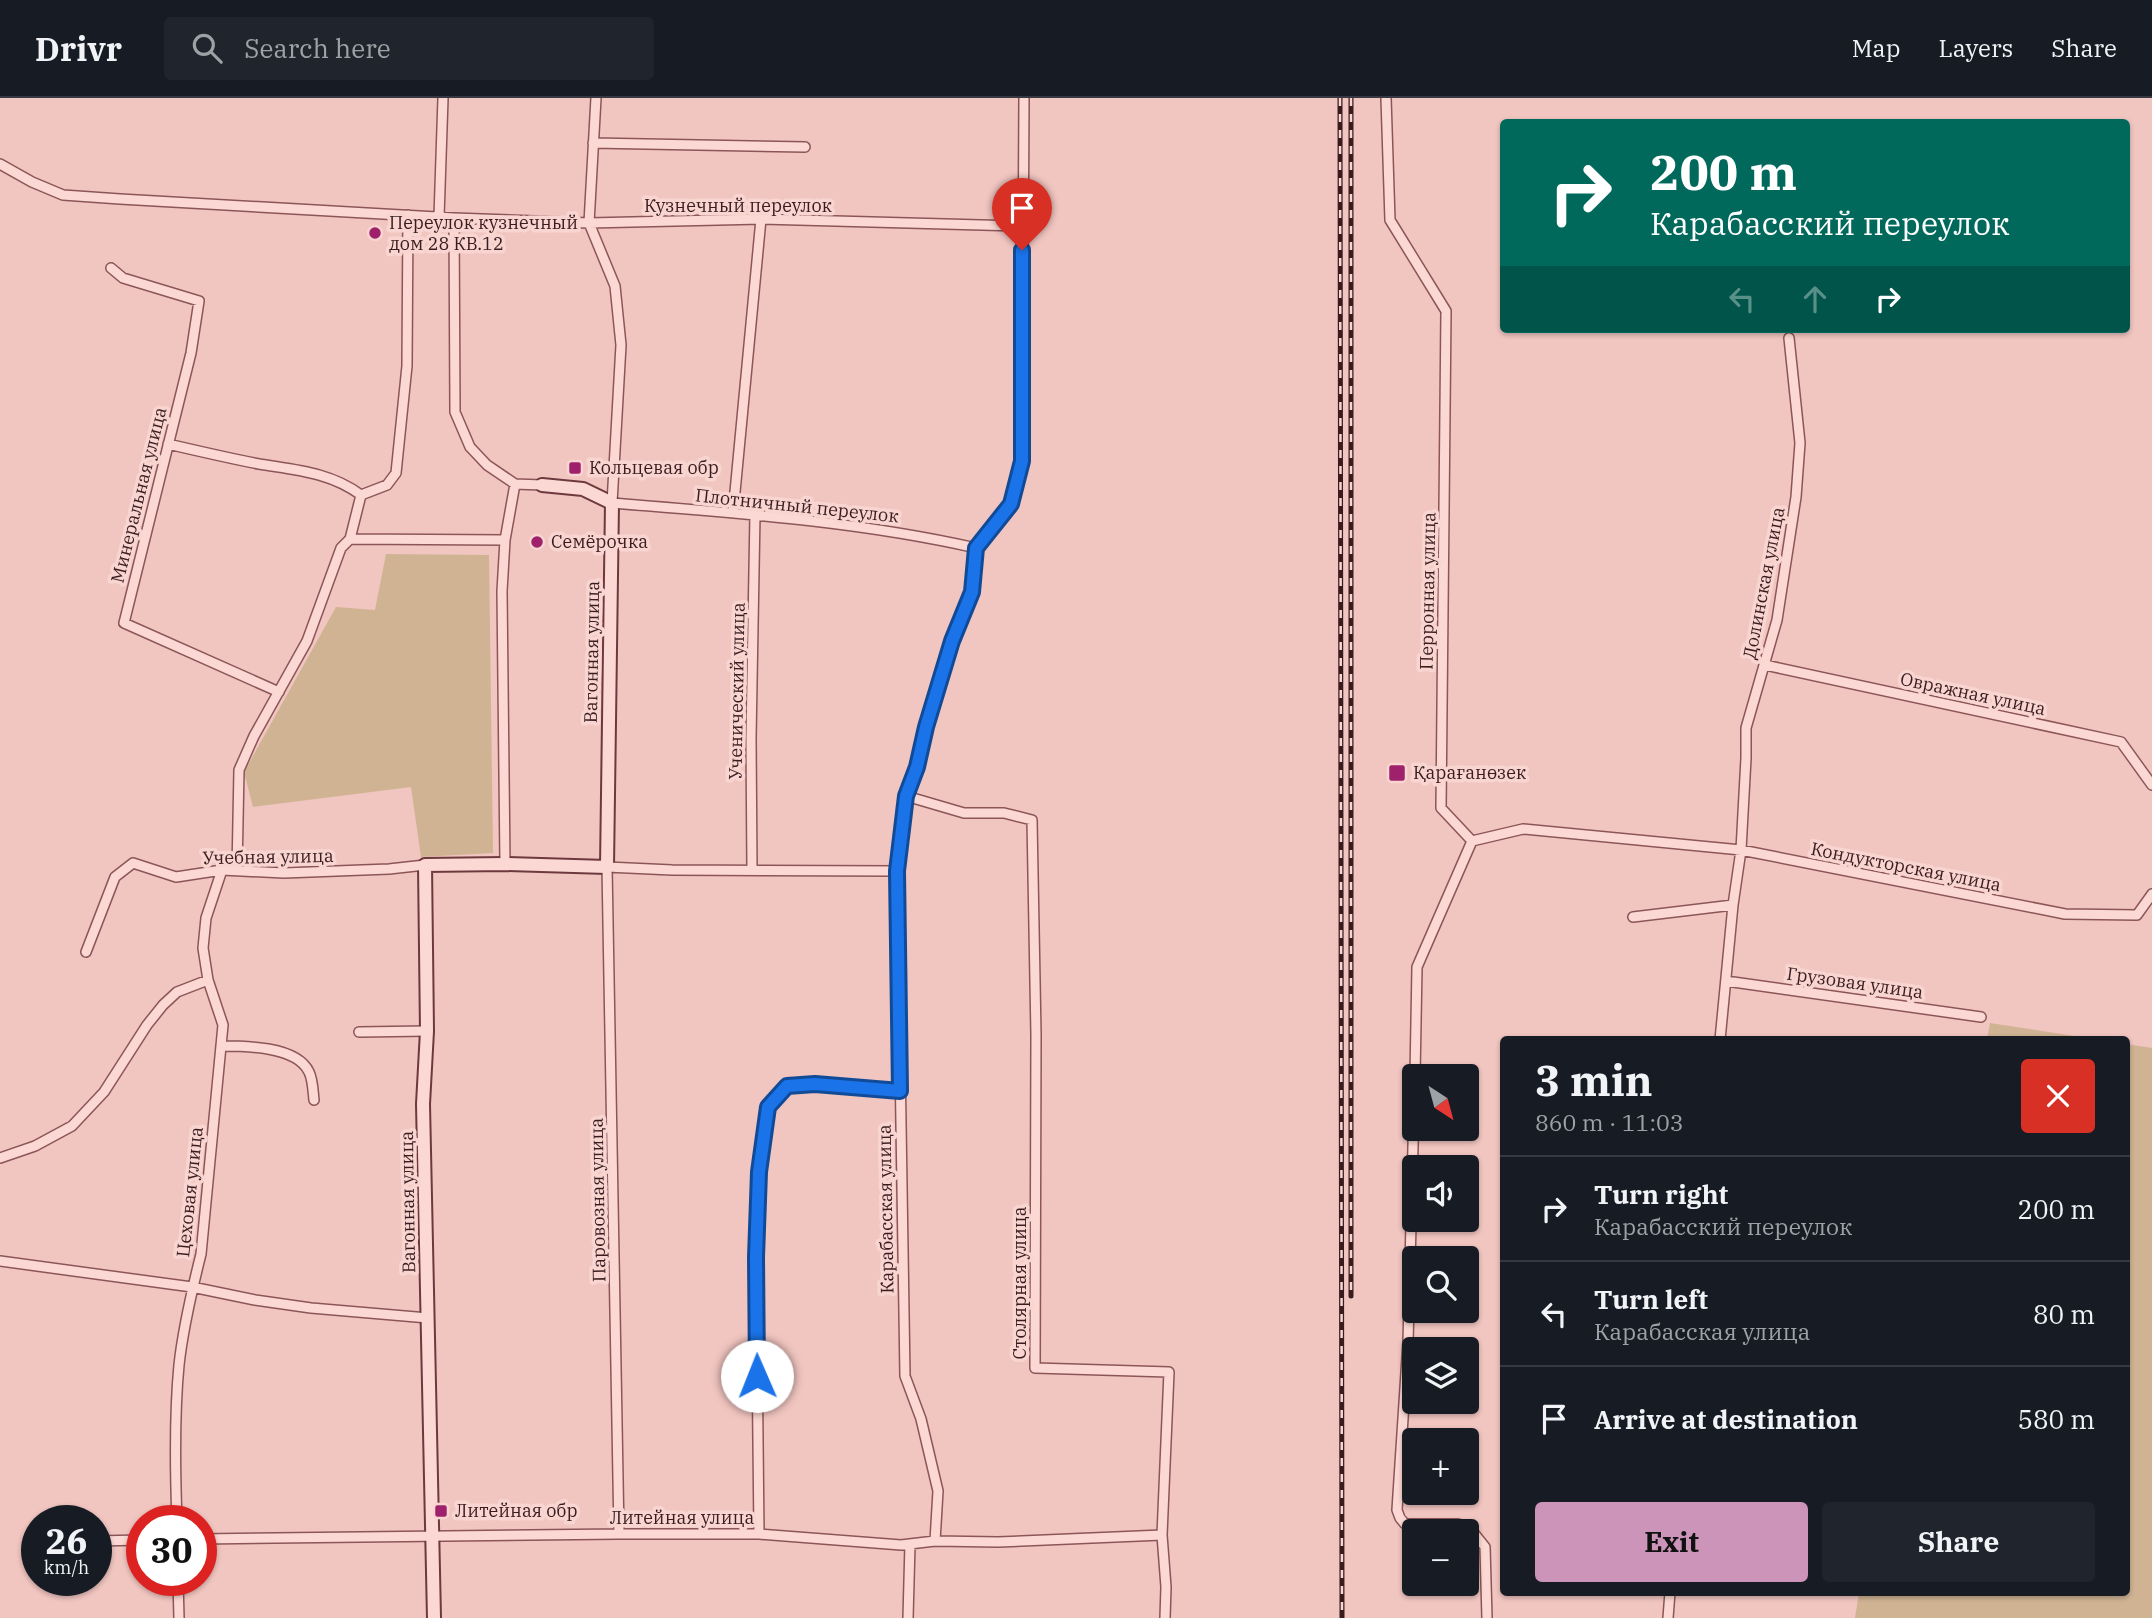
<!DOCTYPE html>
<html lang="en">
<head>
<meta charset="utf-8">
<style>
	:root { --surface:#171b24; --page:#20242c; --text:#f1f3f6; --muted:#9ea1a6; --line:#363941; --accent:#cc94b8 }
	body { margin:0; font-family:"IBM Plex Serif",serif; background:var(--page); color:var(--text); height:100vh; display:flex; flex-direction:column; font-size:26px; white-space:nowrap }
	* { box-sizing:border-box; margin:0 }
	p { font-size:23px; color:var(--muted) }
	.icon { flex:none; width:38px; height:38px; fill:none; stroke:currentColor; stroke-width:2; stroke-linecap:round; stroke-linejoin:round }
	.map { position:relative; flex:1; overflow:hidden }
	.side { position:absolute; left:1500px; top:938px; width:630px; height:560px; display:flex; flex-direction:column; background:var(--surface); border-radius:7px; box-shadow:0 2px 5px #0004 }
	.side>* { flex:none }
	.hud { position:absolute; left:1500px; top:21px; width:630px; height:214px; border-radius:7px; box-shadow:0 2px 5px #0004; background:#00695c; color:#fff; overflow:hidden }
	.needle { width:46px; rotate:144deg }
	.tools { position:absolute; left:1402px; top:966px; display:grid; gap:14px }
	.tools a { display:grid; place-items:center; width:77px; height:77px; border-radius:7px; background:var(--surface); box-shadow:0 2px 5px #0004; font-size:35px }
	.speed { position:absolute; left:21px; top:1407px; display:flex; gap:14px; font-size:35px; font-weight:700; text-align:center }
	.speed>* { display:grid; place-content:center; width:91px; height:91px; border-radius:50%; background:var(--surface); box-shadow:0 2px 5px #0004; line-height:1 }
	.speed small { font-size:18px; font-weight:400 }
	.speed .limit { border:10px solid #d22; background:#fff; color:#111 }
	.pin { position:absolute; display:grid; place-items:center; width:60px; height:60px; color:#fff; margin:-72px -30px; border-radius:50% 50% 50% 0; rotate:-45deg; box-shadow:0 0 7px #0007 }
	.pin .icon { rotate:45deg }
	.me { position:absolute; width:77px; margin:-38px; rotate:359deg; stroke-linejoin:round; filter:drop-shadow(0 0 5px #0008) }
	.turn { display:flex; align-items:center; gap:24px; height:147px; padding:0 35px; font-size:32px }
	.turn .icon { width:91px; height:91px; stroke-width:2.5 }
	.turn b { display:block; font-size:49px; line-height:60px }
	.lanes { display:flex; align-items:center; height:66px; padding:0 35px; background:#0003; justify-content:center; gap:35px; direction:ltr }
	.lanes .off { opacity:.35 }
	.round { display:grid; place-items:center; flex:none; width:74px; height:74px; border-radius:7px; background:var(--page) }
	.summary { display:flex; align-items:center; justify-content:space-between; height:119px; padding:0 35px }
	h1 { font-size:42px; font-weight:700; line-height:52px }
	.action { display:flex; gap:14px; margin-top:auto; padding:14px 35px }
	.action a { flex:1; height:80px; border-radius:7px; background:var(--accent); color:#111; font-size:28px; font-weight:700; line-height:80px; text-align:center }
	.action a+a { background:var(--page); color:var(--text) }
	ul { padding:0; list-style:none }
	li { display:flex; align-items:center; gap:21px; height:105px; padding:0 35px; border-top:2px solid var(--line) }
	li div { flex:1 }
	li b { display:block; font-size:26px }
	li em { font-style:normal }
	header { display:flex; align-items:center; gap:42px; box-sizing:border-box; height:98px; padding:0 35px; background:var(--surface); border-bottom:2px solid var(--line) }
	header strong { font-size:33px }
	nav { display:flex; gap:38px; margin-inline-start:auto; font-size:24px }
	.search { width:490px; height:63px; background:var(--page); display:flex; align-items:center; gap:18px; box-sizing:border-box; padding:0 24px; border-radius:7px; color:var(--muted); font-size:26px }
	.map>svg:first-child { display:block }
</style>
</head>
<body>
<header>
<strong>Drivr</strong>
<div class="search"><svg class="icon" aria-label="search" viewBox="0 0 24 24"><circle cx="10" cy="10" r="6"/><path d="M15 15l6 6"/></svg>Search here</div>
<nav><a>Map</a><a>Layers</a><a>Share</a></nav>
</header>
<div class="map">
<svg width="2152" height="1520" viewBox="0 0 2152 1520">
	<rect width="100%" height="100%" fill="#f1c5c0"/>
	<path fill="#d0b393" d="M386,456L489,457L493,755L421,759L411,689L253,709L244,674L336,509L375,512Z
		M1990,925L2094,941H1987Z
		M2126,946L2152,950V1520H1855L1859,1495L2126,1494Z"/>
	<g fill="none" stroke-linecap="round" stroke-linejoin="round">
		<g stroke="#8c5659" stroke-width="12">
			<path id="street" d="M596,0L589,125L615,188L621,247L612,405C734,415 857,423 976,450
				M1386,0L1390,122L1446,213L1441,710L1472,743
				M593,45L805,49
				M0,66L32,84L63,97L120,101L454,120L589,125L761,121L1022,128
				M439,119L443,0
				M454,120L455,314L470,349L487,367L515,386L542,387
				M111,170L123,180L199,203L191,255L124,525L279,594
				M168,346C198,353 228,360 259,366C295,372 330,374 361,397L350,441
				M361,397L387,387L396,375L407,268L408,117
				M733,415L761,121
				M350,441L505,442
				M1765,567L2121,644L2152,687
				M906,698L964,715H1004L1032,722L1036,937L1035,1270L1169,1274L1162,1437L1166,1489L1165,1520
				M1472,743L1523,731L1741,752L2065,816L2137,817L2152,796
				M505,766L502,493L505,442L515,386
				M752,771L751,640L755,416
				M237,772L239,672L254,638L307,543L341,450L350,441
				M1633,819L1733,807
				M86,854L115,779L133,765L176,779L222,772L284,775L389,771L425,767
				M1726,883L1981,919
				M359,934L427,933
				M1720,942L1733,807L1741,752L1746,660V630L1777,522L1796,399L1800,345L1789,240
				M221,948C245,948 297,948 309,974C313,982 313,994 314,1002
				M1415,978L1417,869L1472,743
				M1414,1009L1408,1244L1397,1412L1400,1420L1405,1426H1458L1469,1429L1485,1449L1487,1520
				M0,1060L35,1048L72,1028L104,994L147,927L163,907L177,894L208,882
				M0,1163L192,1189L255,1202L311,1210L428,1220
				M177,1423C175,1371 174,1319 179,1267C183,1230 192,1192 201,1156L223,927L208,882L203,850L206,820L222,772
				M619,1436L607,769L672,772L897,773
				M759,1436L756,1159L759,1074L768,1008L787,988L815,986L900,993
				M201,1441L619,1436H759L901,1447L935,1443L998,1444L1162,1437
				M96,1443L142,1442
				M935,1443L938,1393L921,1321L905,1278L897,773L906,698L917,669L926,629L952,543L972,494L976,450L1011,406L1022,363L1024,0
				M29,1444H37
				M178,1482L179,1520
				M908,1520L910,1446
				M1668,1520L1670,1494"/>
		</g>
		<g stroke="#6d393e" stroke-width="16">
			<path id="secondary" d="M434,1520L423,1006L427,933L425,767L505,766L607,769L612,405L583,391L542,387"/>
		</g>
		<use href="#street" stroke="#fbd8d3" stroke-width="9"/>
		<use href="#secondary" stroke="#fbd8d3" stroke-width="12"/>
		<g stroke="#3a1c1f" stroke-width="5">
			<path id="rail" d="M1340,0L1342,1520
				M1351,0V1198"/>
		</g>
		<use href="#rail" stroke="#f8d5d0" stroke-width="2.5" stroke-dasharray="8" stroke-linecap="butt"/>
	</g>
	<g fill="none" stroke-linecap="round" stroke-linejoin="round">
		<g stroke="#114b97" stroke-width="18">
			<path id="route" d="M757,1278L756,1159L759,1074L768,1009L787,988L815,986L900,993L897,773L906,698L917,669L926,629L952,543L972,494L976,450L1011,406L1022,363V152"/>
		</g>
		<use href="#route" stroke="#1a73e8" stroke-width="12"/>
	</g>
	<g fill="#9f216c" stroke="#f8d5d0" stroke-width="2.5">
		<circle cx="375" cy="135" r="7"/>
		<rect x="568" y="363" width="14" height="14" rx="3.5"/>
		<circle cx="537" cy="444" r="7"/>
		<rect x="1388" y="666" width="18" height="18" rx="3.5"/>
		<rect x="434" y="1406" width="14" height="14" rx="3.5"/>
	</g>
	<g text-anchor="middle" stroke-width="7" stroke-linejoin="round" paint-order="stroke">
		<g font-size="18" fill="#3a1c1f" stroke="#f8d5d0">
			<text x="738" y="114">Кузнечный переулок</text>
			<text transform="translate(139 397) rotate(-76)" y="6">Минеральная улица</text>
			<text transform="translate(797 408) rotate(6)" y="6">Плотничный переулок</text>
			<text transform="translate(1764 485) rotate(-79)" y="6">Долинская улица</text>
			<text transform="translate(1428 493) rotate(-89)" y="6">Перронная улица</text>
			<text transform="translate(592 554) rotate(-89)" y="6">Вагонная улица</text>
			<text transform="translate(737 593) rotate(-89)" y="6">Ученический улица</text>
			<text transform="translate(1973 596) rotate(12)" y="6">Овражная улица</text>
			<text transform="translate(268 759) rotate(-1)" y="6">Учебная улица</text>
			<text transform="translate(1906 769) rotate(11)" y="6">Кондукторская улица</text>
			<text transform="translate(1855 885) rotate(8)" y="6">Грузовая улица</text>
			<text transform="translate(190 1094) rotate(-84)" y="6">Цеховая улица</text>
			<text transform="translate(598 1102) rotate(-91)" y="6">Паровозная улица</text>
			<text transform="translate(408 1104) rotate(-91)" y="6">Вагонная улица</text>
			<text transform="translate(886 1111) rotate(-91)" y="6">Карабасская улица</text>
			<text transform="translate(1020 1185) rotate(-90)" y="6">Столярная улица</text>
			<text x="682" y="1426">Литейная улица</text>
		</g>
		<g font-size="18" fill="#3a1c1f" stroke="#f8d5d0" text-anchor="start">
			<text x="389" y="131">Переулок кузнечный<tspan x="389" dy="21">дом 28 КВ.12</tspan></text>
			<text x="589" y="376">Кольцевая обр</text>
			<text x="551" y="450">Семёрочка</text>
			<text x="1413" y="681">Қарағанөзек</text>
			<text x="455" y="1419">Литейная обр</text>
		</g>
	</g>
</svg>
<div class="tools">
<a><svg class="needle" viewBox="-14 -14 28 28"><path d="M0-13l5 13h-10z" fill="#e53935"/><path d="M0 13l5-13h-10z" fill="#9ea1a6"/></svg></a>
<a><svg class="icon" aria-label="sound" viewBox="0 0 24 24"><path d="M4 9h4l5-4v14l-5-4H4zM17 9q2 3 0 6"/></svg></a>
<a><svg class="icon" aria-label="search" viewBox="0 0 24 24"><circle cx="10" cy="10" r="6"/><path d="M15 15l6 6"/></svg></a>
<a><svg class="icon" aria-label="layers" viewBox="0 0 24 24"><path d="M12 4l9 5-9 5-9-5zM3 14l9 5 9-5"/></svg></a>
<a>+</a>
<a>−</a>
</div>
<div class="speed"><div>26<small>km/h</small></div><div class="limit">30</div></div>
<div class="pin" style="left:1022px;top:152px;background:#d93025"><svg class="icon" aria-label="arrive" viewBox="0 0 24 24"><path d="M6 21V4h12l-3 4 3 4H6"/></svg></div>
<svg class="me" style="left:757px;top:1278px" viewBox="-20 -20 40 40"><circle r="19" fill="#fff"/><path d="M0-13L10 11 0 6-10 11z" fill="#1a73e8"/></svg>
<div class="hud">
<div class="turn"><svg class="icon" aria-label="right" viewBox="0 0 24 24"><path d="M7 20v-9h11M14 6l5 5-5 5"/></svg><div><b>200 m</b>Карабасский переулок</div></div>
<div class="lanes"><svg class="icon off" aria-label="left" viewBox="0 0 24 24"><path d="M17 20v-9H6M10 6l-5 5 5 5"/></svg><svg class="icon off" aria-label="ahead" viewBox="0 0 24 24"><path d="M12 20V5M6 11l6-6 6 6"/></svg><svg class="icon" aria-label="right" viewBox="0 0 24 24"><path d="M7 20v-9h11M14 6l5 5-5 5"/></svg></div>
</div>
<section class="side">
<div class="summary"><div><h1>3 min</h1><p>860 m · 11:03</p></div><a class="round" style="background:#d93025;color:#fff"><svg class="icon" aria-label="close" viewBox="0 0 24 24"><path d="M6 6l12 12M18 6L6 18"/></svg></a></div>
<ul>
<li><svg class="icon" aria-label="right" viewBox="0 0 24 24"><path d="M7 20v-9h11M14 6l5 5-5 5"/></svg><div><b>Turn right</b><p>Карабасский переулок</p></div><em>200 m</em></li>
<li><svg class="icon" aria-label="left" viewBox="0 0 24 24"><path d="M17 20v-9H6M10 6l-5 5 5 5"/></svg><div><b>Turn left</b><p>Карабасская улица</p></div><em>80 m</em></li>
<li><svg class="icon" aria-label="arrive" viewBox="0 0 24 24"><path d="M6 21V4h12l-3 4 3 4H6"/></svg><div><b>Arrive at destination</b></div><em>580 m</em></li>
</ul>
<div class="action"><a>Exit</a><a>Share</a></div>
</section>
</div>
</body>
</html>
